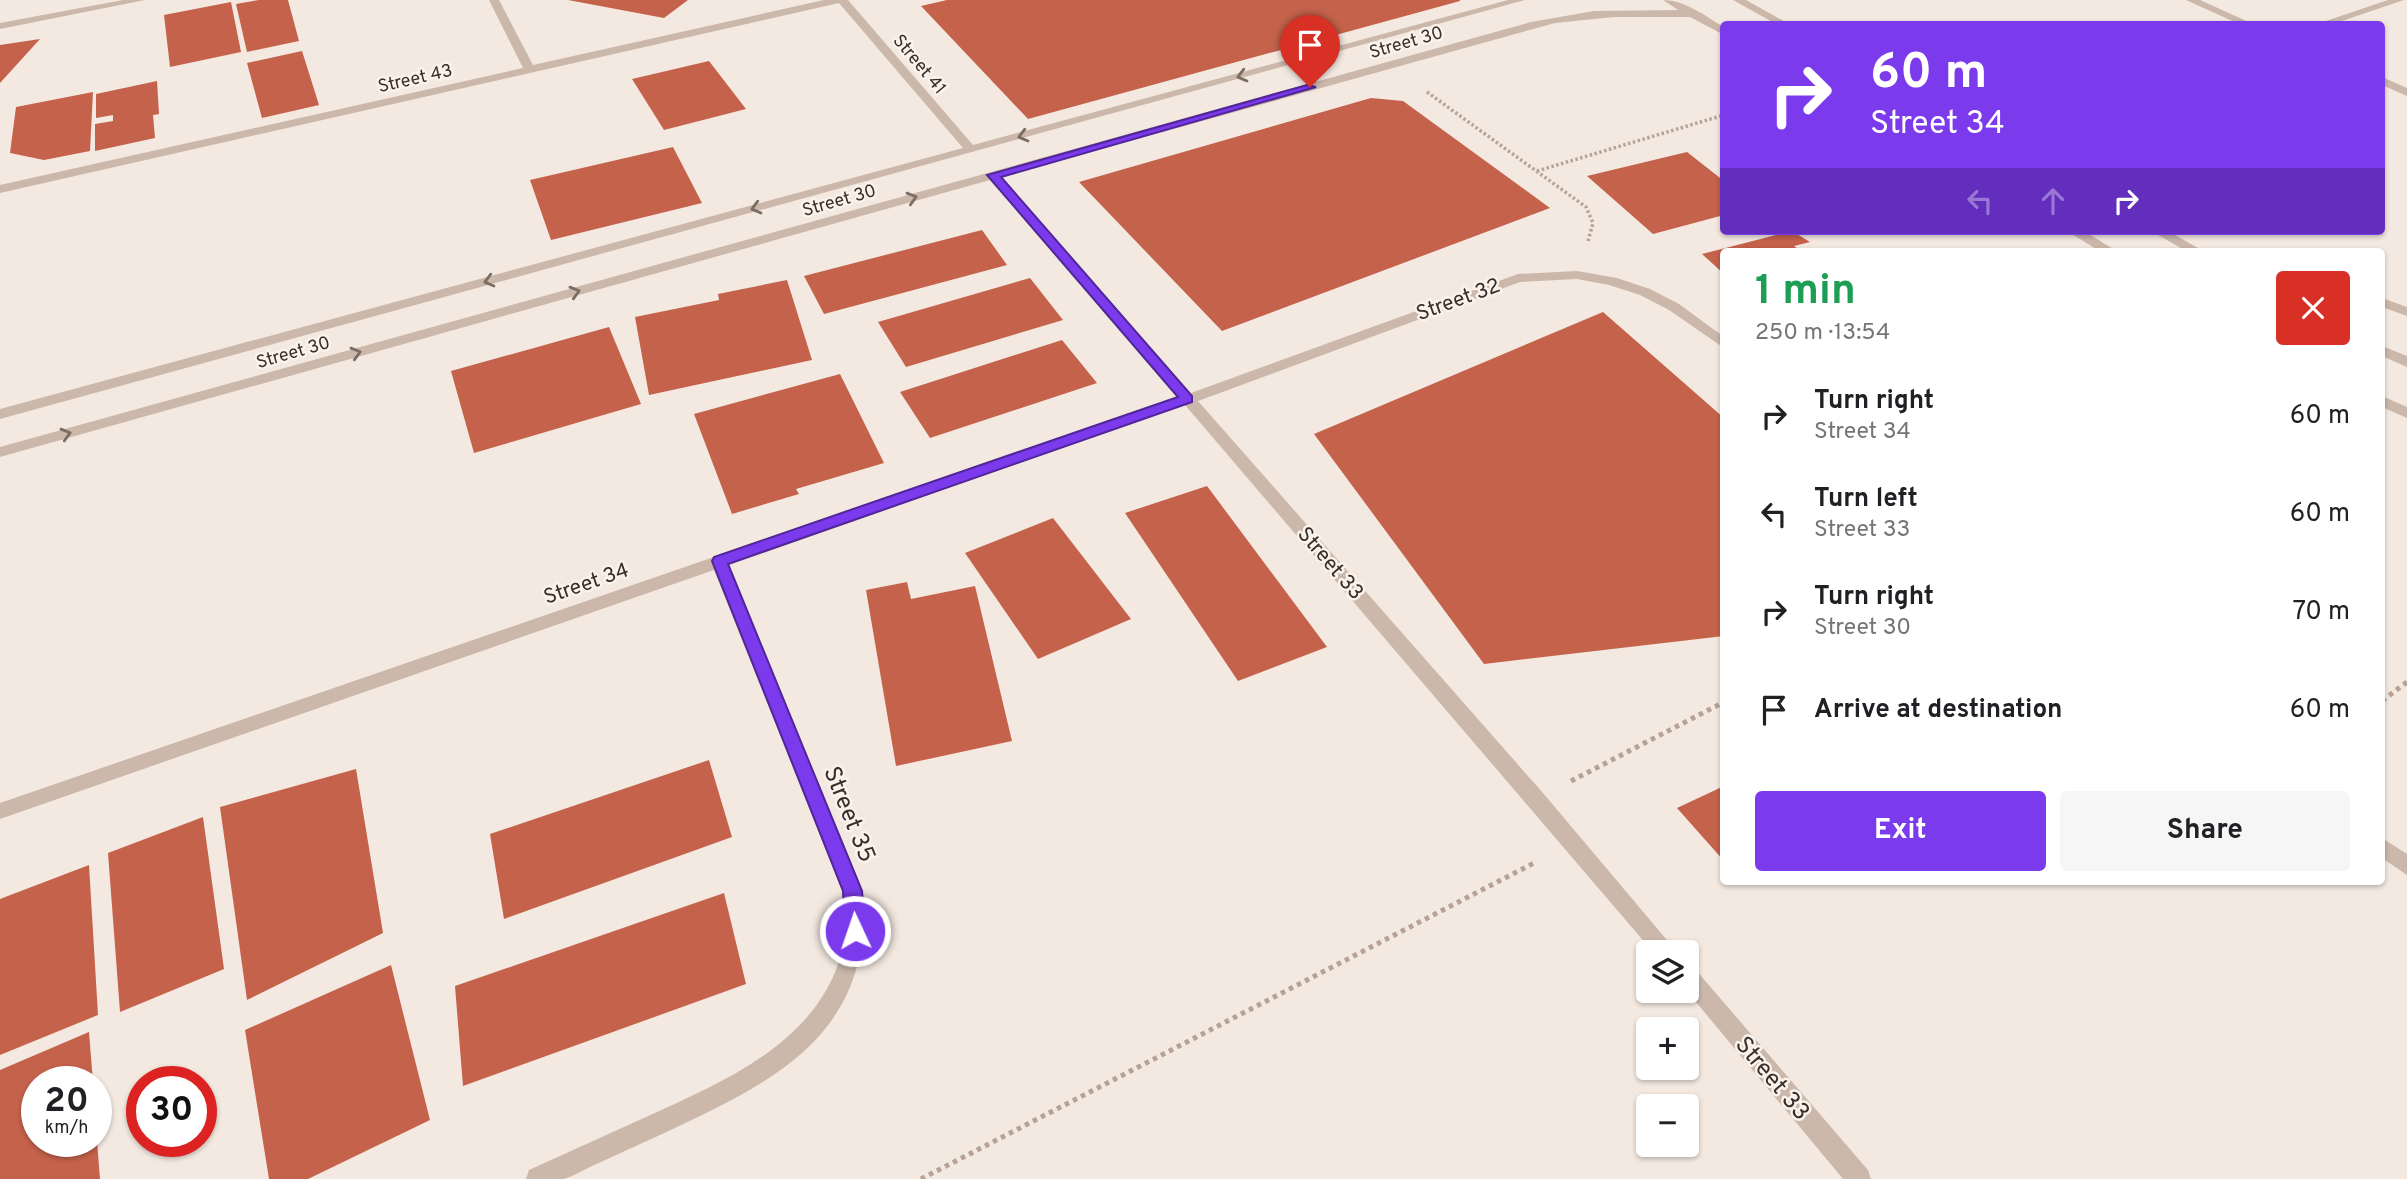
<!DOCTYPE html>
<html lang="en">
<head>
<meta charset="utf-8">
<style>
	:root { --surface:#fff; --page:#f6f6f6; --text:#202124; --muted:#757577; --accent:#7c3aed }
	body { margin:0; font-family:Overpass,sans-serif; background:var(--page); color:var(--text); height:100vh; display:flex; flex-direction:column; font-size:26px; white-space:nowrap }
	* { box-sizing:border-box; margin:0 }
	p { font-size:23px; color:var(--muted) }
	.icon { flex:none; width:38px; height:38px; fill:none; stroke:currentColor; stroke-width:2; stroke-linecap:round; stroke-linejoin:round }
	.map { position:relative; flex:1; overflow:hidden }
	.side { position:absolute; left:1720px; top:248px; width:665px; height:637px; display:flex; flex-direction:column; background:var(--surface); border-radius:7px; box-shadow:0 2px 5px #0004 }
	.side>* { flex:none }
	.banner { position:absolute; left:1720px; top:21px; width:665px; height:214px; border-radius:7px; box-shadow:0 2px 5px #0004; background:#7c3aed; color:#fff; overflow:hidden }
	.buttons { position:absolute; left:1636px; top:940px; display:grid; gap:14px }
	.buttons a { display:grid; place-items:center; width:63px; height:63px; border-radius:7px; background:var(--surface); box-shadow:0 2px 5px #0004; font-size:35px }
	.speed { position:absolute; left:21px; top:1066px; display:flex; gap:14px; font-size:35px; font-weight:700; text-align:center }
	.speed>* { display:grid; place-content:center; width:91px; height:91px; border-radius:50%; background:var(--surface); box-shadow:0 2px 5px #0004; line-height:1 }
	.speed small { font-size:18px; font-weight:400 }
	.speed .limit { border:10px solid #d22; background:#fff; color:#111 }
	.pin { position:absolute; display:grid; place-items:center; width:60px; height:60px; color:#fff; margin:-72px -30px; border-radius:50% 50% 50% 0; rotate:-45deg; box-shadow:0 0 7px #0007 }
	.pin .icon { rotate:45deg }
	.me { position:absolute; width:77px; margin:-38px; rotate:357deg; stroke-linejoin:round; filter:drop-shadow(0 0 5px #0008) }
	.turn { display:flex; align-items:center; gap:24px; height:147px; padding:0 35px; font-size:32px }
	.turn .icon { width:91px; height:91px; stroke-width:2.5 }
	.turn b { display:block; font-size:49px; line-height:60px }
	.lanes { display:flex; align-items:center; height:66px; padding:0 35px; background:#0003; justify-content:center; gap:35px; direction:ltr }
	.lanes .off { opacity:.35 }
	.round { display:grid; place-items:center; flex:none; width:74px; height:74px; border-radius:7px; background:var(--page) }
	.headline { display:flex; align-items:center; justify-content:space-between; height:119px; padding:0 35px }
	h1 { font-size:42px; font-weight:700; line-height:52px; color:#1e9e55 }
	.primary-button { display:flex; gap:14px; margin-top:auto; padding:14px 35px }
	.primary-button a { flex:1; height:80px; border-radius:7px; background:var(--accent); color:#fff; font-size:28px; font-weight:700; line-height:80px; text-align:center }
	.primary-button a+a { background:var(--page); color:var(--text) }
	ul { padding:0; list-style:none }
	li { display:flex; align-items:center; gap:21px; height:98px; padding:0 35px }
	li div { flex:1 }
	li b { display:block; font-size:26px }
	li em { font-style:normal }
	.map>svg:first-child { display:block }
</style>
</head>
<body>
<div class="map">
<svg width="2407" height="1179" viewBox="0 0 2407 1179">
	<rect width="100%" height="100%" fill="#f3e9e0"/>
	<path fill="#c5624b" d="M259,0H288L299,41L247,52L236,4Z
		M568,0H688L664,18Z
		M947,0H1460V1L1028,119L921,6Z
		M231,2L241,52L170,67L164,15Z
		M40,39L0,83V45Z
		M302,51L319,105L262,118L247,63Z
		M709,61L746,109L664,130L632,79Z
		M157,81L159,114L153,115L155,138L95,151V124L113,121V115L96,118V94Z
		M93,92L90,151L44,160L10,153L16,107Z
		M1371,98L1403,101L1550,208L1222,331L1079,182Z
		M673,147L702,203L551,240L530,180Z
		M1687,152L1724,181V215L1653,234L1587,176Z
		M982,230L1007,265L824,314L804,276Z
		M1792,231L1810,242L1794,246L1802,252H1724V274L1702,254Z
		M1030,278L1063,320L906,367L878,322Z
		M787,280L812,360L649,395L635,317L719,300L718,294Z
		M1603,312L1724,418V636L1484,664L1314,434Z
		M609,327L641,404L474,453L451,371Z
		M1062,340L1097,383L930,438L900,392Z
		M840,374L884,463L796,489L799,494L732,514L694,414Z
		M1207,486L1327,647L1238,681L1125,513Z
		M1053,518L1131,619L1038,659L965,553Z
		M907,582L911,599L975,586L1012,741L896,766L866,590Z
		M709,760L732,837L504,919L490,834Z
		M356,769L383,933L247,1000L220,807Z
		M1724,786V861L1677,808Z
		M203,817L224,969L120,1012L108,853Z
		M89,865L98,1015L0,1055V899Z
		M724,893L746,984L463,1086L455,986Z
		M391,965L430,1120L308,1179H269L245,1030Z
		M89,1032L93,1082H37V1141H97L100,1179H0V1070Z"/>
	<g fill="none" stroke-linecap="round" stroke-linejoin="round">
		<path stroke="#b7a295" stroke-width="3.5" stroke-dasharray="2.5 2.5" stroke-linecap="butt" d="M1427,92L1586,207L1593,223L1588,241
			M1537,171L1724,115"/>
		<path stroke="#b7a295" stroke-width="5" stroke-dasharray="4.5 4.5" stroke-linecap="butt" d="M2382,701L2407,682
			M1571,781L1724,702
			M921,1179L1536,862"/>
		<path fill="#cbb8ab" fill-rule="evenodd" d="M123,0H145L0,29V23Z
			M489,0H499L533,65L824,0H848L973,145L1508,0H1525L0,419V409L963,148L839,3L0,193V185L523,68Z
			M1663,0C1685,0 1705,16 1724,27V35L1690,17H1614L1555,23L1001,177L1191,393L1518,274L1577,271L1617,278L1650,289L1679,304L1724,337V348L1669,310L1640,295L1609,285L1577,279L1520,282L1198,401L1543,793L1677,952H1653L1185,405L729,565L863,891C874,1036 773,1082 660,1135C637,1145 615,1156 592,1166C583,1170 573,1177 563,1179C551,1179 538,1179 526,1179L529,1170C568,1152 607,1135 646,1117C718,1084 804,1049 836,970C846,946 844,917 843,891L714,570L0,819V803L1178,397L990,180L0,457V447L1531,22L1594,11L1678,10Z
			M1733,0H1746L1789,24H1776Z
			M2186,0H2200L2253,24H2239Z
			M2388,0H2404L2333,24H2317Z
			M2382,77L2407,88V96L2382,85Z
			M2067,231H2084L2118,252H2101Z
			M2151,231H2168L2205,252H2188Z
			M2382,298L2407,307V316L2382,307Z
			M2382,346L2407,356V367L2382,356Z
			M2382,396L2407,407V418L2382,407Z
			M2382,838L2407,854V875L2382,858Z
			M1687,966L1695,969L1868,1170L1871,1179H1843L1686,990Z"/>
	</g>
	<defs><path id="oneway-chevron" d="M-2-3.5L2.5 0L-2 3.5" fill="none" stroke-width="1.6" stroke-linecap="round" stroke-linejoin="round" transform="scale(1.75)"/></defs>
	<g stroke="#7b6c64">
		<use href="#oneway-chevron" transform="translate(1242 76) rotate(165)"/>
		<use href="#oneway-chevron" transform="translate(1023 136) rotate(165)"/>
		<use href="#oneway-chevron" transform="translate(912 198) rotate(-16)"/>
		<use href="#oneway-chevron" transform="translate(756 208) rotate(165)"/>
		<use href="#oneway-chevron" transform="translate(489 281) rotate(165)"/>
		<use href="#oneway-chevron" transform="translate(575 292) rotate(-16)"/>
		<use href="#oneway-chevron" transform="translate(356 353) rotate(-16)"/>
		<use href="#oneway-chevron" transform="translate(66 434) rotate(-16)"/>
	</g>
	<path fill="#7c3aed" stroke="#51269a" stroke-width="2" d="M1307,85L1316,87L1001,177L1192,396V402L728,564L862,891L865,931L862,937L855,939L848,937L845,931L843,891L712,561L714,557L1178,397L987,175Z"/>
	<g text-anchor="middle" stroke-width="5" stroke-linejoin="round" paint-order="stroke">
		<g font-size="18" fill="#392e2a" stroke="#faf3ec">
			<text transform="translate(1406 42) rotate(-16)" y="6">Street 30</text>
			<text transform="translate(920 64) rotate(50)" y="6">Street 41</text>
			<text transform="translate(415 78) rotate(-13)" y="6">Street 43</text>
			<text transform="translate(839 200) rotate(-16)" y="6">Street 30</text>
			<text transform="translate(293 352) rotate(-16)" y="6">Street 30</text>
		</g>
		<g font-size="21" fill="#392e2a" stroke="#faf3ec">
			<text transform="translate(1458 299) rotate(-20)" y="7">Street 32</text>
			<text transform="translate(1331 563) rotate(49)" y="7">Street 33</text>
			<text transform="translate(586 583) rotate(-19)" y="7">Street 34</text>
		</g>
		<g font-size="24" fill="#392e2a" stroke="#faf3ec">
			<text transform="translate(850 814) rotate(68)" y="8">Street 35</text>
			<text transform="translate(1773 1078) rotate(50)" y="8">Street 33</text>
		</g>
	</g>
</svg>
<div class="buttons">
<a><svg class="icon" aria-label="layers" viewBox="0 0 24 24"><path d="M12 4l9 5-9 5-9-5zM3 14l9 5 9-5"/></svg></a>
<a>+</a>
<a>−</a>
</div>
<div class="speed"><div>20<small>km/h</small></div><div class="limit">30</div></div>
<div class="pin" style="left:1310px;top:87px;background:#d93025"><svg class="icon" aria-label="arrive" viewBox="0 0 24 24"><path d="M6 21V4h12l-3 4 3 4H6"/></svg></div>
<svg class="me" style="left:855px;top:931px" viewBox="-20 -20 40 40"><circle r="17" fill="#7c3aed" stroke="#fff" stroke-width="3"/><path d="M0-11L8 9 0 5-8 9z" fill="#fff"/></svg>
<div class="banner">
<div class="turn"><svg class="icon" aria-label="right" viewBox="0 0 24 24"><path d="M7 20v-9h11M14 6l5 5-5 5"/></svg><div><b>60 m</b>Street 34</div></div>
<div class="lanes"><svg class="icon off" aria-label="left" viewBox="0 0 24 24"><path d="M17 20v-9H6M10 6l-5 5 5 5"/></svg><svg class="icon off" aria-label="ahead" viewBox="0 0 24 24"><path d="M12 20V5M6 11l6-6 6 6"/></svg><svg class="icon" aria-label="right" viewBox="0 0 24 24"><path d="M7 20v-9h11M14 6l5 5-5 5"/></svg></div>
</div>
<section class="side">
<div class="headline"><div><h1>1 min</h1><p>250 m · 13:54</p></div><a class="round" style="background:#d93025;color:#fff"><svg class="icon" aria-label="close" viewBox="0 0 24 24"><path d="M6 6l12 12M18 6L6 18"/></svg></a></div>
<ul>
<li><svg class="icon" aria-label="right" viewBox="0 0 24 24"><path d="M7 20v-9h11M14 6l5 5-5 5"/></svg><div><b>Turn right</b><p>Street 34</p></div><em>60 m</em></li>
<li><svg class="icon" aria-label="left" viewBox="0 0 24 24"><path d="M17 20v-9H6M10 6l-5 5 5 5"/></svg><div><b>Turn left</b><p>Street 33</p></div><em>60 m</em></li>
<li><svg class="icon" aria-label="right" viewBox="0 0 24 24"><path d="M7 20v-9h11M14 6l5 5-5 5"/></svg><div><b>Turn right</b><p>Street 30</p></div><em>70 m</em></li>
<li><svg class="icon" aria-label="arrive" viewBox="0 0 24 24"><path d="M6 21V4h12l-3 4 3 4H6"/></svg><div><b>Arrive at destination</b></div><em>60 m</em></li>
</ul>
<div class="primary-button"><a>Exit</a><a>Share</a></div>
</section>
</div>
</body>
</html>
